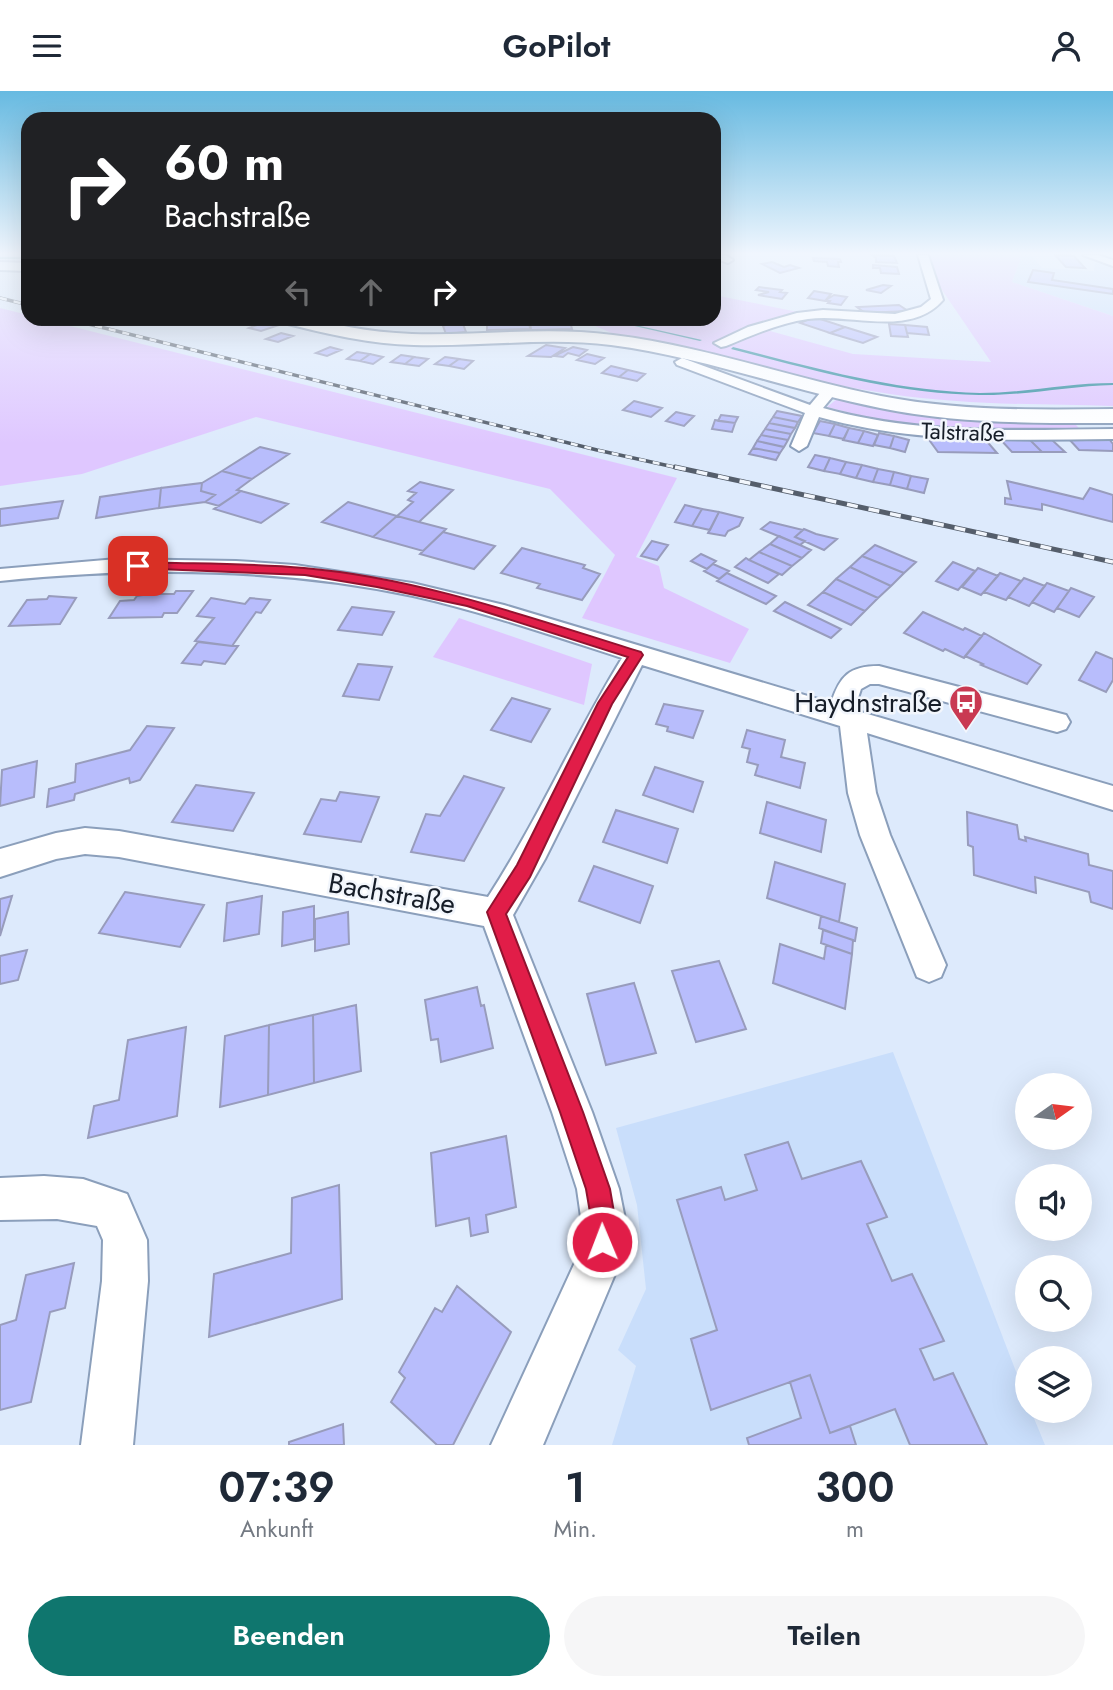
<!DOCTYPE html>
<html lang="de">
<head>
<meta charset="utf-8">
<style>
	:root { --surface:#fff; --page:#f6f6f7; --text:#1f2937; --muted:#747a83; --accent:#0f766e }
	body { margin:0; font-family:Jost,sans-serif; background:var(--page); color:var(--text); height:100vh; display:flex; flex-direction:column; font-size:26px; white-space:nowrap }
	* { box-sizing:border-box; margin:0 }
	p { font-size:23px; color:var(--muted) }
	.icon { flex:none; width:38px; height:38px; fill:none; stroke:currentColor; stroke-width:2; stroke-linecap:round; stroke-linejoin:round }
	.map { position:relative; height:1354px; overflow:hidden }
	.details { display:flex; flex-direction:column; background:var(--surface); flex:1 }
	.details>* { flex:none }
	.hud { position:absolute; left:21px; top:21px; width:700px; height:214px; border-radius:21px; box-shadow:0 7px 28px #0002; background:#202124; color:#fff; overflow:hidden }
	.needle { width:46px; rotate:76deg }
	.buttons { position:absolute; left:1015px; top:982px; display:grid; gap:14px }
	.buttons a { display:grid; place-items:center; width:77px; height:77px; border-radius:50%; background:var(--surface); box-shadow:0 7px 28px #0002; font-size:35px }
	.pin { position:absolute; display:grid; place-items:center; width:60px; height:60px; color:#fff; margin:-30px; border-radius:14px; box-shadow:0 4px 10px #0006 }
	.me { position:absolute; width:77px; margin:-38px; rotate:359deg; stroke-linejoin:round; filter:drop-shadow(0 0 5px #0008) }
	.turn { display:flex; align-items:center; gap:24px; height:147px; padding:0 28px; font-size:32px }
	.turn .icon { width:91px; height:91px; stroke-width:2.5 }
	.turn b { display:block; font-size:49px; line-height:60px }
	.lanes { display:flex; align-items:center; height:66px; padding:0 28px; background:#0003; justify-content:center; gap:35px; direction:ltr }
	.lanes .off { opacity:.35 }
	.eta { display:flex; justify-content:space-evenly; align-items:center; height:119px; text-align:center }
	.eta b { font-size:42px; font-weight:600; line-height:49px }
	.primary-button { display:flex; gap:14px; margin-top:auto; padding:14px 28px }
	.primary-button a { flex:1; height:80px; border-radius:42px; background:var(--accent); color:#fff; font-size:28px; font-weight:600; line-height:80px; text-align:center }
	.primary-button a+a { background:var(--page); color:var(--text) }
	header { display:flex; justify-content:space-between; align-items:center; height:91px; padding:0 28px; background:var(--surface); font-size:32px; font-weight:600 }
	.map>svg:first-child { display:block }
</style>
</head>
<body>
<header><svg class="icon" aria-label="menu" viewBox="0 0 24 24"><path d="M4 6h16M4 12h16M4 18h16"/></svg>GoPilot<svg class="icon" aria-label="person" viewBox="0 0 24 24"><circle cx="12" cy="8" r="4"/><path d="M4 21q1-7 8-7t8 7"/></svg></header>
<div class="map">
<svg width="1113" height="1354" viewBox="0 0 1113 1354">
	<rect width="100%" height="100%" fill="#ddeafc"/>
	<path fill="#c9defb" d="M1022,164H1031L1042,177L1094,180L1095,172L1113,174V225L1012,191Z
		M893,961L1027,1309V1320H1031L1045,1354H612L636,1275L618,1259L646,1198L637,1114L616,1037Z"/>
	<path fill="#dfc7ff" d="M929,164H1022L1012,191L1113,225V315C1039,313 963,314 890,303C797,289 705,263 614,243L579,228H714V204L798,221L766,229L770,240L853,263L991,271L940,196Z
		M0,217L28,224V228H42L677,387L636,466L659,475L664,497L749,538L730,572L582,527L615,464L550,398L256,326L82,383L0,395Z
		M837,308L916,325L1074,332L1081,339L922,335L878,329L827,316Z
		M459,527L592,573L584,614L433,566Z"/>
	<g fill="none" stroke-linecap="round" stroke-linejoin="round">
		<path fill="#3891a2" fill-rule="evenodd" d="M0,166H28V168H0Z
			M604,228H609L702,249L700,250Z
			M733,256C814,277 895,300 980,302C1024,302 1068,292 1113,292V294C1068,295 1024,305 979,304C895,303 813,279 731,258Z"/>
	</g>
	<path fill="#b8bdfc" stroke="#989cbc" stroke-width="2" d="M872,164L894,165L897,172L876,171V167Z
		M1055,164L1074,165L1085,177L1066,176Z
		M813,167L840,168L841,171H838L839,176L828,175L827,171L814,170Z
		M772,171L784,176L790,174L799,177L780,182L762,173Z
		M873,174L897,176L899,183L881,182L880,177H873Z
		M1033,179L1054,182L1052,189L1113,198V203L1028,191Z
		M883,194L891,195L881,202L866,199Z
		M759,196L782,199L780,201L787,202L782,208L758,204L769,201L756,199Z
		M814,200L831,203L825,210L808,207Z
		M834,204L847,206L841,214L828,212L830,210L826,209Z
		M899,214L908,220L865,222L857,216Z
		M814,226L845,236L830,242L800,232Z
		M362,228H373L394,230L390,234L359,230Z
		M529,229L530,238L487,239V230Z
		M570,230L572,238L531,239L530,231Z
		M265,231L276,235L261,240L249,237Z
		M448,233H463L466,241L446,243L443,235Z
		M889,233L905,234L908,246L891,245Z
		M905,234L927,236L929,244L907,242Z
		M845,236L877,246L863,252L830,242Z
		M281,242L293,245L278,251L266,248Z
		M546,254L565,257L551,266L528,265Z
		M330,256L341,259L327,265L316,262Z
		M573,256L587,259L579,265L568,262L563,266L554,265Z
		M357,261L370,263L360,270L347,268Z
		M370,263L383,266L373,273L360,270Z
		M587,263L604,267L595,273L577,269Z
		M401,264L414,266L405,273L391,271Z
		M414,266L428,268L419,275L405,273Z
		M445,266L459,268L449,275L435,273Z
		M459,268L473,270L464,278L449,275Z
		M611,275L628,279L619,286L602,282Z
		M628,279L645,283L637,290L619,286Z
		M634,310L662,317L651,326L623,319Z
		M777,320L802,325L798,331L773,326Z
		M676,321L694,325L684,335L666,330Z
		M721,324L738,326L735,332L718,330Z
		M773,326L798,331L795,337L769,332Z
		M715,329L735,332L732,341L712,338Z
		M820,330L835,333L829,345L813,342Z
		M769,332L795,337L791,343L765,338Z
		M835,333L849,337L844,348L829,345Z
		M849,337L864,340L858,352L843,349Z
		M765,338L791,343L788,349L761,344Z
		M864,340L878,344L873,355L858,352Z
		M879,342L894,345L890,357L874,354Z
		M761,344L788,349L784,356L757,350Z
		M894,345L909,349L905,361L890,357Z
		M927,346L984,347L997,362L938,361Z
		M1068,347L1109,348L1113,353V360L1079,359Z
		M1000,348H1029L1042,361H1012Z
		M1029,348H1051L1065,361H1042Z
		M757,350L784,356L780,362L753,357Z
		M260,356L289,363L252,388L222,380Z
		M753,357L780,362L776,369L749,363Z
		M815,364L830,367L824,380L808,376Z
		M830,367L846,371L840,383L824,380Z
		M846,371L862,374L856,387L840,383Z
		M862,374L878,378L873,391L856,387Z
		M878,378L894,381L890,394L873,391Z
		M222,380L252,388L237,399L241,400L219,415L205,411L215,404L201,400L202,392Z
		M894,381L911,385L907,398L890,394Z
		M911,385L928,388L924,402L907,398Z
		M1007,390L1083,408L1090,397L1113,404V431L1042,413V419L1005,413V407L1011,408Z
		M420,391L453,399L419,431L397,425L413,411L408,409L416,402L408,400Z
		M202,392L201,400L215,404L205,411L159,417L161,397Z
		M161,397L159,417L96,427L100,406Z
		M241,400L288,413L261,432L214,418Z
		M63,410L58,427L0,435V418Z
		M348,411L397,425L373,446L322,431Z
		M685,414L702,418L692,435L675,431Z
		M702,418L719,421L710,439L692,435Z
		M719,421L743,427L739,435L728,440L725,445L708,442Z
		M397,425L419,431L446,438L423,460L373,446Z
		M770,431L803,439L795,446L805,450L800,454L761,438Z
		M804,438L816,443L837,448L824,459L795,446Z
		M443,441L495,455L474,478L420,463Z
		M779,445L800,454L811,459L802,467L770,453Z
		M652,450L668,454L657,469L641,465Z
		M770,453L802,467L792,475L759,461Z
		M875,454L916,471L904,482L862,465Z
		M522,457L585,474L583,477L600,483L582,509L537,497L540,493L501,482Z
		M759,461L792,475L782,484L749,469Z
		M701,463L716,470L707,478L691,470Z
		M862,465L904,482L891,495L850,476Z
		M746,467L749,469L779,483L768,492L735,476Z
		M953,471L975,480L958,499L936,490Z
		M713,473L729,480L719,488L704,480Z
		M850,476L891,495L878,507L836,488Z
		M978,477L998,485L981,504L962,496Z
		M727,482L776,505L766,513L717,490Z
		M1000,482L1021,490L1006,509L984,501Z
		M1024,487L1045,495L1029,515L1008,506Z
		M836,488L878,507L865,520L823,501Z
		M1047,492L1069,500L1054,521L1032,511Z
		M1071,497L1094,506L1079,526L1057,517Z
		M176,500H193L177,522H164L162,526L109,527L120,510L134,509L137,505L149,503H174Z
		M823,501L865,520L851,534L808,514Z
		M49,505L76,507L60,533L9,535L27,509L47,508Z
		M211,507L245,513L250,507L270,509L261,522L256,521L232,555L195,550L214,527L197,525Z
		M785,511L841,538L831,547L774,520Z
		M352,516L394,521L382,544L338,539Z
		M923,521L963,539L965,537L982,545L964,567L945,558L943,560L904,542Z
		M984,542L1041,574L1027,593L981,574L983,573L965,565Z
		M198,551L232,555H238L225,573L204,570L201,574L182,572Z
		M1096,561L1113,568V589L1106,601L1079,589Z
		M358,573L392,576L379,609L343,605Z
		M512,607L550,618L531,651L491,639Z
		M664,613L703,620L693,647L667,640L668,636L656,633Z
		M147,635L174,637L140,689L130,692L129,687L75,703L74,709L47,716L49,698L75,691L76,673L130,659Z
		M747,639L785,649L781,666L805,672L800,697L755,684L758,674L747,671L750,658L742,656Z
		M37,670L34,706L0,715L2,679Z
		M655,676L703,691L693,721L643,704Z
		M464,685L504,697L464,770L411,761L426,723L440,725Z
		M196,694L254,702L233,740L172,731Z
		M340,701L379,706L361,751L304,743L321,708L336,710Z
		M767,711L826,729L821,761L760,742Z
		M616,719L678,738L667,772L603,751Z
		M967,721L1017,734L1019,748L1026,750L1025,746L1088,763L1089,774L1113,780V818L1091,811L1089,801L1035,786L1036,802L974,784L973,756L968,754Z
		M775,771L845,793L839,831L767,807Z
		M594,775L653,795L640,832L579,810Z
		M125,801L204,814L180,856L99,842Z
		M12,805L0,845V808Z
		M262,805L259,843L224,850L227,812Z
		M314,815V848L282,855L283,821Z
		M348,821L349,853L315,860V828Z
		M821,825L857,837L855,850L819,837Z
		M823,839L853,849L852,863L821,852Z
		M780,853L824,868L826,854L852,863L845,918L773,892Z
		M27,859L18,889L0,893V865Z
		M719,870L746,938L696,951L672,880Z
		M634,892L656,962L606,974L587,903Z
		M477,896L481,915L484,914L493,957L441,971L438,948L431,949L425,909Z
		M356,914L361,980L314,992L313,924Z
		M313,924L314,992L268,1004L269,934Z
		M269,934L268,1004L220,1016L225,945Z
		M186,936L177,1025L88,1047L94,1015L119,1009L128,949Z
		M506,1045L516,1116L486,1124L488,1141L471,1145L469,1127L436,1135L431,1062Z
		M788,1051L802,1088L861,1070L887,1126L867,1133L892,1190L912,1183L944,1250L920,1258L934,1289L953,1282L987,1354H910L895,1318L830,1342L810,1284L711,1319L691,1248L717,1239L677,1109L721,1096L725,1109L757,1099L745,1064Z
		M339,1094L342,1208L209,1246L214,1183L291,1162L292,1107Z
		M74,1172L65,1217L50,1221L31,1311L0,1319V1234L16,1229L26,1184Z
		M457,1195L511,1241L453,1354H437L391,1311L405,1287L399,1281L435,1217L442,1221Z
		M810,1284L830,1342L850,1335L856,1354H749L747,1347L801,1327L790,1291Z
		M343,1333L344,1354H289V1351Z"/>
	<g fill="none" stroke-linecap="round" stroke-linejoin="round">
		<g stroke="#8b9fbb" stroke-width="4">
			<path id="street" d="M714,164H725L733,169L728,172L714,167Z
				M918,164H928L943,209C910,247 851,222 808,228C780,232 752,244 726,255L721,256L714,252L748,236L797,222L823,219L895,223L921,216L931,208Z
				M1083,164H1098L1113,169V175Z
				M682,267L810,314L820,302H830L833,305L823,317C919,344 1015,339 1113,338V348C1014,349 916,353 819,326L807,355L799,360L791,355L805,322L677,274L675,271Z
				M117,468L236,470L295,474L412,492L504,514L831,612C840,585 849,575 879,575L1066,624L1070,631L1066,638L1057,641L879,593H870L861,598L854,619L1113,695V719L867,642L876,702L890,744L946,874L941,886L929,891L917,886L860,744L848,702L840,635L642,574L545,768L513,824L592,1021L619,1098L626,1133L621,1169L543,1354H491L577,1167L582,1133L577,1098L552,1021L484,835L119,766L85,763L56,768L0,786V758L56,742L85,737L119,740L488,806C538,729 574,645 622,567C553,545 484,521 413,505C277,476 138,476 0,490V478Z
				M44,1085L83,1088L127,1103L147,1149L148,1190L133,1354H81L102,1190L103,1149L97,1135L57,1128L0,1129V1087Z"/>
		</g>
		<g stroke="#8b9fbb" stroke-width="4">
			<path id="secondary" d="M0,171L28,172V180L0,179Z
				M281,228C305,226 326,232 349,236C370,240 391,242 412,243C479,245 546,235 613,244C704,255 791,287 881,305C958,320 1035,319 1113,318V332C1035,332 957,333 880,317C790,299 703,266 611,254C546,246 480,256 414,254C370,253 327,243 284,232Z"/>
		</g>
		<use href="#street" fill="#fff" fill-rule="evenodd"/>
		<use href="#secondary" fill="#fff" fill-rule="evenodd"/>
		<g stroke="#555e6b" stroke-width="3.5">
			<path id="rail-far1" d="M0,207L28,214
				M68,228L597,359L683,378"/>
		</g>
		<g stroke="#555e6b" stroke-width="5">
			<path id="rail" d="M675,376L1113,471"/>
		</g>
		<use href="#rail-far1" stroke="#f2f6fc" stroke-width="2.5" stroke-dasharray="7" stroke-linecap="butt"/>
		<use href="#rail" stroke="#f2f6fc" stroke-width="3.5" stroke-dasharray="11" stroke-linecap="butt"/>
	</g>
	<linearGradient id="sky" x2="0" y2="1"><stop stop-color="#67bae1"/><stop offset="0.46" stop-color="#f0f6fe"/><stop offset="1" stop-color="#f0f6fe" stop-opacity="0"/></linearGradient>
	<rect width="1113" height="353" fill="url(#sky)"/>
	<path fill="#e11d48" stroke="#92132f" stroke-width="2" d="M138,471C193,473 249,472 304,477C420,487 531,527 641,561L643,564L612,613L530,786L506,823L583,1021L610,1098L616,1133L611,1160L602,1164L593,1160L589,1151L592,1133L586,1098L560,1021L487,821L517,774L598,612L628,566L467,515L377,496L305,484L134,477L132,475Z"/>
	<defs>
		<g id="bus-pin" transform="scale(1.75)"><path d="M0 17L-7.5 6A9.5 9.5 0 1 1 7.5 6Z" fill="#c93952" stroke="#f2f6fc"/><path d="M-5-6H5V4H4V6H2V4H-2V6H-4V4H-5ZM-3.5-4V0h7V-4ZM-3.5 1.2v1.5H-2V1.2ZM2 1.2v1.5H3.5V1.2Z" fill="#fff"/></g>
	</defs>
	<g fill-rule="evenodd">
		<use href="#bus-pin" x="966" y="611"/>
	</g>
	<g text-anchor="middle" stroke-width="5" stroke-linejoin="round" paint-order="stroke">
		<g font-size="23" fill="#161d28" stroke="#f2f6fc">
			<text transform="translate(963 341) rotate(2)" y="8">Talstraße</text>
		</g>
		<g font-size="28" fill="#161d28" stroke="#f2f6fc" text-anchor="end">
			<text x="942" y="621">Haydnstraße</text>
		</g>
		<g font-size="28" fill="#161d28" stroke="#f2f6fc">
			<text transform="translate(392 802) rotate(10)" y="10">Bachstraße</text>
		</g>
	</g>
</svg>
<div class="buttons">
<a><svg class="needle" viewBox="-14 -14 28 28"><path d="M0-13l5 13h-10z" fill="#e53935"/><path d="M0 13l5-13h-10z" fill="#747a83"/></svg></a>
<a><svg class="icon" aria-label="sound" viewBox="0 0 24 24"><path d="M4 9h4l5-4v14l-5-4H4zM17 9q2 3 0 6"/></svg></a>
<a><svg class="icon" aria-label="search" viewBox="0 0 24 24"><circle cx="10" cy="10" r="6"/><path d="M15 15l6 6"/></svg></a>
<a><svg class="icon" aria-label="layers" viewBox="0 0 24 24"><path d="M12 4l9 5-9 5-9-5zM3 14l9 5 9-5"/></svg></a>
</div>
<div class="pin" style="left:138px;top:475px;background:#d93025"><svg class="icon" aria-label="arrive" viewBox="0 0 24 24"><path d="M6 21V4h12l-3 4 3 4H6"/></svg></div>
<svg class="me" style="left:602px;top:1151px" viewBox="-20 -20 40 40"><circle r="17" fill="#e11d48" stroke="#fff" stroke-width="3"/><path d="M0-11L8 9 0 5-8 9z" fill="#fff"/></svg>
<div class="hud">
<div class="turn"><svg class="icon" aria-label="right" viewBox="0 0 24 24"><path d="M7 20v-9h11M14 6l5 5-5 5"/></svg><div><b>60 m</b>Bachstraße</div></div>
<div class="lanes"><svg class="icon off" aria-label="left" viewBox="0 0 24 24"><path d="M17 20v-9H6M10 6l-5 5 5 5"/></svg><svg class="icon off" aria-label="ahead" viewBox="0 0 24 24"><path d="M12 20V5M6 11l6-6 6 6"/></svg><svg class="icon" aria-label="right" viewBox="0 0 24 24"><path d="M7 20v-9h11M14 6l5 5-5 5"/></svg></div>
</div>
</div>
<section class="details">
<div class="eta">
<div><b>07:39</b><p>Ankunft</p></div>
<div><b>1</b><p>Min.</p></div>
<div><b>300</b><p>m</p></div>
</div>
<div class="primary-button"><a>Beenden</a><a>Teilen</a></div>
</section>
</body>
</html>
